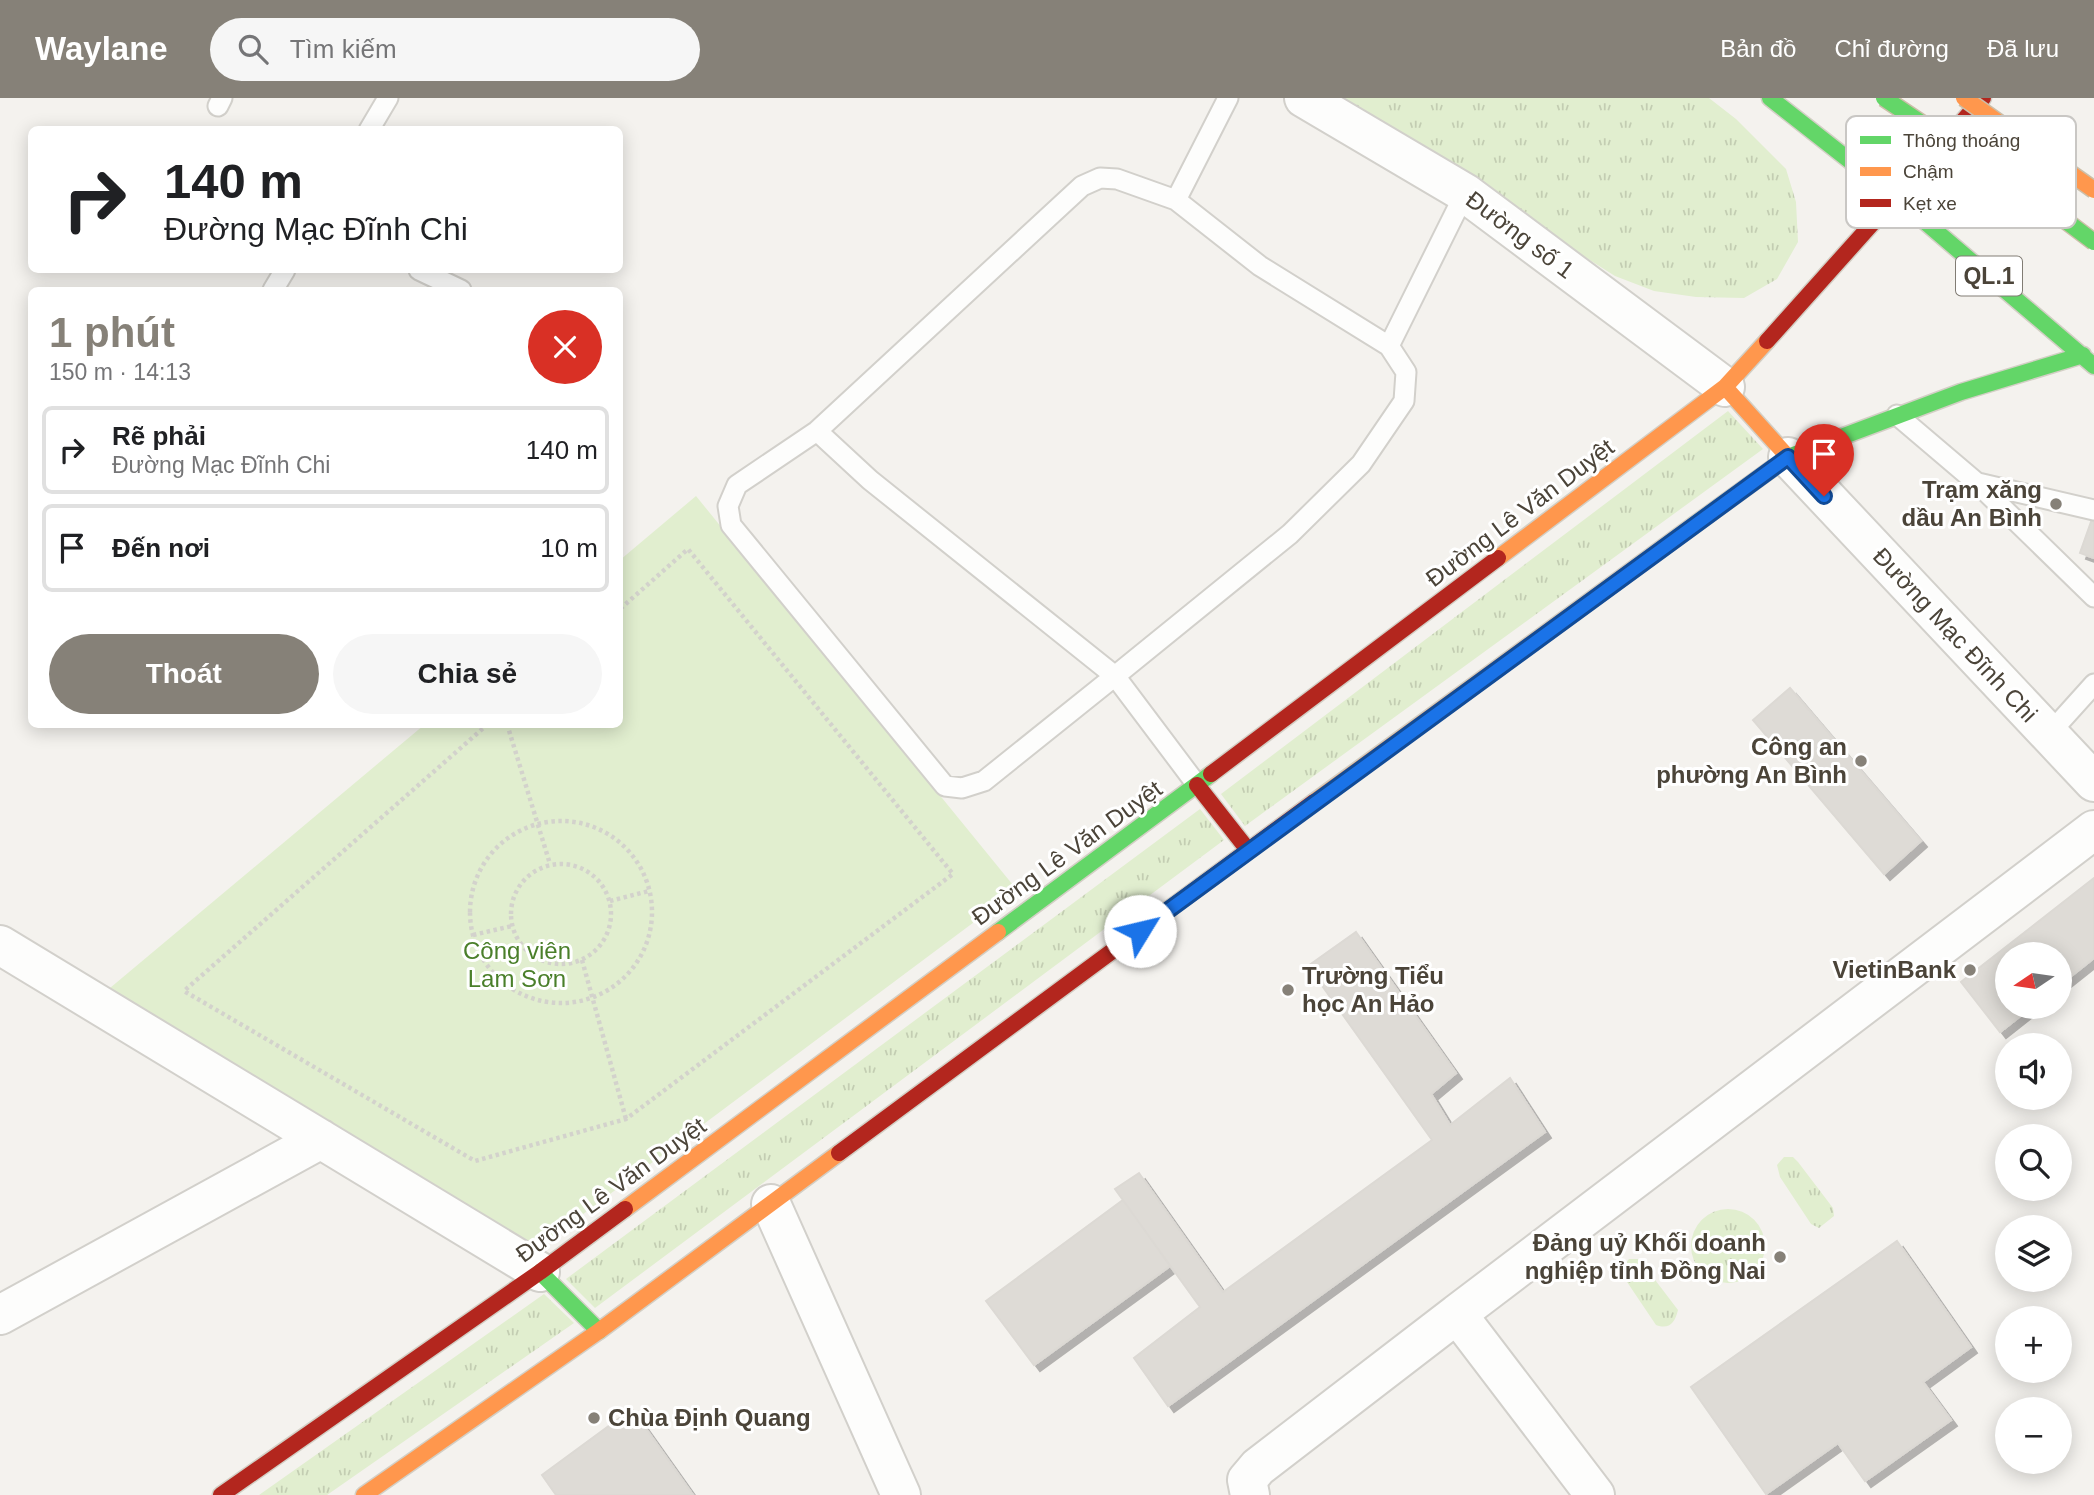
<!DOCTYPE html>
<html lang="vi">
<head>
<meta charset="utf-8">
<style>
	:root { --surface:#fff; --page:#f6f6f6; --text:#202124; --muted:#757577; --line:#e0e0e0; --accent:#868178 }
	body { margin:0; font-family:Helvetica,sans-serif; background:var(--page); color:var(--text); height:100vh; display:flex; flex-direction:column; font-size:26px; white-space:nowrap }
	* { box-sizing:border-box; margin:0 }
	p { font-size:23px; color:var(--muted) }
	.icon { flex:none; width:38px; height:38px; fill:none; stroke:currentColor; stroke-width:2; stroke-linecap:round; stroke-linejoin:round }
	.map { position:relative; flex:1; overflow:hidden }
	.sheet { position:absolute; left:28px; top:189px; width:595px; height:441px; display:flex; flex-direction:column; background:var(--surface); border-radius:10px; box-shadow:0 4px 18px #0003 }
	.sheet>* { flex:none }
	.banner { position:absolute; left:28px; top:28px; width:595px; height:147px; border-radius:10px; box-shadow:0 4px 18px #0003; background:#fff; color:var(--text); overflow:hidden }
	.needle { width:46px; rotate:257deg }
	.tools { position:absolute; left:1995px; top:844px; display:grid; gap:14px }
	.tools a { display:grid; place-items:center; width:77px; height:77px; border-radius:50%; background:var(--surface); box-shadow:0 4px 18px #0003; font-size:35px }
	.pin { position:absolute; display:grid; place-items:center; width:60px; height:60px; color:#fff; margin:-72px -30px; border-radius:50% 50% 50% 0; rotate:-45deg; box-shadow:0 0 7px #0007 }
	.pin .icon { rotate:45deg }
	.me { position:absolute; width:77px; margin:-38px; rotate:54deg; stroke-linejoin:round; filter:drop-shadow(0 0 5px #0008) }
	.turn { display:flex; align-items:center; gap:24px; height:147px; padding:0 21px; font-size:32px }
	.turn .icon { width:91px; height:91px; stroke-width:2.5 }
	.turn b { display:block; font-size:49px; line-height:60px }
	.round { display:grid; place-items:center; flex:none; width:74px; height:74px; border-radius:37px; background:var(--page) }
	.headline { display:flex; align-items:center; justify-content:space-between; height:119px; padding:0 21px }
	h1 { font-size:42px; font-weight:700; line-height:52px; color:var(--accent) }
	.cta { display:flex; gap:14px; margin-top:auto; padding:14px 21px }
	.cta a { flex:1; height:80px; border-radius:42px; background:var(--accent); color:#fff; font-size:28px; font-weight:700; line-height:80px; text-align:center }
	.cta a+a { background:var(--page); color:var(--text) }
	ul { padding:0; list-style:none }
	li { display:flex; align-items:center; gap:21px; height:88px; margin:0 14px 10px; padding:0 7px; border:4px solid var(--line); border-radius:10px }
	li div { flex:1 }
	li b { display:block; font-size:26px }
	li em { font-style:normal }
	header { display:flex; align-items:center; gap:42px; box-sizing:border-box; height:98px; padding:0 35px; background:var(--accent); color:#fff }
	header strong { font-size:33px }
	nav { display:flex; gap:38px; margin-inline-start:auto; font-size:24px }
	.search { width:490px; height:63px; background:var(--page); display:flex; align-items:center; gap:18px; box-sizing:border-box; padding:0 24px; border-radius:38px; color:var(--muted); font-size:26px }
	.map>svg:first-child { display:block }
</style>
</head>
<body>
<header>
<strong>Waylane</strong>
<div class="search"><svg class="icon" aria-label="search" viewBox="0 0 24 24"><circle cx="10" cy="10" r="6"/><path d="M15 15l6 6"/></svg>Tìm kiếm</div>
<nav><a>Bản đồ</a><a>Chỉ đường</a><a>Đã lưu</a></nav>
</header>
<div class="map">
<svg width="2094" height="1397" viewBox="0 0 2094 1397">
	<defs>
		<pattern id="grass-tufts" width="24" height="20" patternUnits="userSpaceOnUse" patternTransform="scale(1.75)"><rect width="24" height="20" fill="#e1eecf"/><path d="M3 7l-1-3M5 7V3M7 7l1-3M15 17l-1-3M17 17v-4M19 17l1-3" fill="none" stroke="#c3cdb2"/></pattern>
		<filter id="shadow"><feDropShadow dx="6" dy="6" stdDeviation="0" flood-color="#0004"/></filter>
	</defs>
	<rect width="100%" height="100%" fill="#f4f2ee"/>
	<path fill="url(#grass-tufts)" d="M1333,0H1709L1736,21L1786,71L1796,104L1798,144L1777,181L1744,200L1696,199L1654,193L1615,178Z
		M1728,313L1763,351L1245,728L1221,696Z
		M1200,711L1224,742L595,1210L566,1181Z
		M1784,1059H1793L1798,1064L1833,1110L1834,1118L1819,1130L1811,1126L1780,1079L1777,1067Z
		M1691 1148a37 37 0 1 1 74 0a37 37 0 1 1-74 0Z
		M1629,1161H1638L1643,1166L1678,1212C1675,1225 1669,1232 1656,1227L1625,1181L1622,1170Z
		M544,1196L574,1225L327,1397H259Z"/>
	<path fill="#e1eecf" d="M696,398L1017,792L531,1155L104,895L424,627L620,626V462Z"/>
	<path fill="#dedbd6" stroke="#dcd9d4" stroke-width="2" filter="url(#shadow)" d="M2092,421H2094V460L2080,455Z
		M1790,590L1921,743L1884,776L1753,622Z
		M2094,780V860L2060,887V856H2007V908H2033L2000,934L1961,884Z
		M1356,834L1456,975L1431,996L1450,1027L1510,980L1545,1034L1168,1308L1134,1260L1200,1209L1115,1091L1139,1075L1223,1194L1432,1042L1308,868Z
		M1123,1102L1170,1168L1034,1267L986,1203Z
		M1897,1143L1971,1249L1923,1284L1951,1322L1865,1383L1838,1345L1766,1396L1691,1289Z
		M632,1311L693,1397H556L542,1377Z"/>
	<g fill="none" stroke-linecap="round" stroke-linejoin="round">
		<g stroke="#d2d0cb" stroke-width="23">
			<path id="lane" d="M218,8L222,0
				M369,32L388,0
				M1176,102L1228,0
				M419,172L461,192
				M273,192L285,172
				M1389,248L1465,95
				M1897,317L1977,385L2094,499
				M817,333L870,382L1115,578L1290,436L1361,366L1404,303L1406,274L1389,248L1260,168L1176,102L1117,81L1100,80L1082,88L817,333L737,387L728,408L731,427L945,688L962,690L984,683L1115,578L1197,687
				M1978,385L2094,412
				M2049,636L2094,586"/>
		</g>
		<g stroke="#d2d0cb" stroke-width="42">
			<path id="street" d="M1304,0L1465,95L1725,289
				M1788,359L2094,684
				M0,847L540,1174
				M771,1106L901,1397
				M0,1217L321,1041
				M1250,1397L1247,1382L1258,1369L1457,1216
				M1595,1397L1457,1216L2094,732"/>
		</g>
		<g stroke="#d3cfc5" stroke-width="19">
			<path id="fast" d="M1770,0L1896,99L2094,268
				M1694,427L1788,359L1961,294L2083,257
				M998,834L1211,676
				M540,1174L599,1233"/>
		</g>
		<g stroke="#d3cfc5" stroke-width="19">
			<path id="slow" d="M1725,289L1788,359
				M1498,460L1725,289L1767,243
				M1314,704L1694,427
				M625,1111L998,834
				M364,1397L599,1233L839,1055"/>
		</g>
		<g stroke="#d3cfc5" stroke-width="19">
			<path id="jam" d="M1896,99L1983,0
				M1767,243L1896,99
				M1211,676L1498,460
				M1197,687L1248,752
				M839,1055L1314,704
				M221,1397L540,1174L625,1111"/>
		</g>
		<path stroke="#d3d2cc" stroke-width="4.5" stroke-dasharray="3.5 3.5" stroke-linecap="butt" d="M488,626L184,893L475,1063L626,1021L953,776L688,451L620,511
			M507,626L550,766
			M470 814a91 91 0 1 1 182 0a91 91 0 1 1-182 0Z
			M511 816a50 50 0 1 1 100 0a50 50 0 1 1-100 0Z
			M610,803L649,793
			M473,837L512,828
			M582,862L626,1021"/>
		<use href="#lane" stroke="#fdfdfc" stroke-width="19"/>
		<use href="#street" stroke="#fdfdfc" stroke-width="38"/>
		<use href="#fast" stroke="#63d668" stroke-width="16"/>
		<use href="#slow" stroke="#ff974d" stroke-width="16"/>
		<use href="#jam" stroke="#b3261e" stroke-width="16"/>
		<g stroke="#ccbfa9" stroke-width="19" stroke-linecap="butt">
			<path id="fast-bridge" d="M1884,0L2054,114L2094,144"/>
		</g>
		<g stroke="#ccbfa9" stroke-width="19" stroke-linecap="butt">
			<path id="slow-bridge" d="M1964,0L2094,92"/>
		</g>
		<use href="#fast-bridge" stroke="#63d668" stroke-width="16"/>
		<use href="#slow-bridge" stroke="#ff974d" stroke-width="16"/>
	</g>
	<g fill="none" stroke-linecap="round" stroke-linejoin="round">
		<g stroke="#114b97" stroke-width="18">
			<path id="route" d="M1140,833L1788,359L1824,398"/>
		</g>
		<use href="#route" stroke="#1a73e8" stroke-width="12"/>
	</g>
	<g fill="#868178" stroke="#fff" stroke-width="2.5">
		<circle cx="2056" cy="406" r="7"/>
		<circle cx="1861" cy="663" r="7"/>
		<circle cx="1970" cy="872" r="7"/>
		<circle cx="1288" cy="892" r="7"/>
		<circle cx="1780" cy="1159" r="7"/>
		<circle cx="594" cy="1320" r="7"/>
	</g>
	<g text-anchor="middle" stroke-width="6" stroke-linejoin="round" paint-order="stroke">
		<rect fill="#fff" stroke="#817c74" stroke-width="2" x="1956" y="158.5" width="66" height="39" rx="5"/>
		<g font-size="23" font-weight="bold" fill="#4b4439">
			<text x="1989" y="186">QL.1</text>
		</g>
		<g font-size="24" fill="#4b4439" stroke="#fff">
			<text transform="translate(1520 137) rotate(37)" y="8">Đường số 1</text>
			<text transform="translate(1520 415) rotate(-37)" y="8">Đường Lê Văn Duyệt</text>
			<text transform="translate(1955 537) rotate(47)" y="8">Đường Mạc Đĩnh Chi</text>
			<text transform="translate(1067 755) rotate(-36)" y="8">Đường Lê Văn Duyệt</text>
			<text transform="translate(611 1092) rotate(-36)" y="8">Đường Lê Văn Duyệt</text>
		</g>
		<g font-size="24" font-weight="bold" fill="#4b4439" stroke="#fff" text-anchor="end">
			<text x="2042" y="400">Trạm xăng<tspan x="2042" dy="28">dầu An Bình</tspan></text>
			<text x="1847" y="657">Công an<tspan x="1847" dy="28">phường An Bình</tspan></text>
			<text x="1956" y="880">VietinBank</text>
			<text x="1302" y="886" text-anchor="start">Trường Tiểu<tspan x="1302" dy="28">học An Hảo</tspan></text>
			<text x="1766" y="1153">Đảng uỷ Khối doanh<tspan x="1766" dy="28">nghiệp tỉnh Đồng Nai</tspan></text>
			<text x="608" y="1328" text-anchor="start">Chùa Định Quang</text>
		</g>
		<g font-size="24" fill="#4a7f2a" stroke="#fff">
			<text x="517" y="861">Công viên<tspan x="517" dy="28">Lam Sơn</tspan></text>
		</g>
	</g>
	<rect x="1846" y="18" width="230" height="112" rx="10" fill="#fff" stroke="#c9c7c4" stroke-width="2"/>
	<rect x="1860" y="38" width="31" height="8" fill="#63d668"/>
	<rect x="1860" y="69" width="31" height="9" fill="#ff974d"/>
	<rect x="1860" y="101" width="31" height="8" fill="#b3261e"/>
	<g font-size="19" fill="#4b4439">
		<text x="1903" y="49">Thông thoáng</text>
		<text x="1903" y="80">Chậm</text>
		<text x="1903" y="112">Kẹt xe</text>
	</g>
</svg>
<div class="tools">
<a><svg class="needle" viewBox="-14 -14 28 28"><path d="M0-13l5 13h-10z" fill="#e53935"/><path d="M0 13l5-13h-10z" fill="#757577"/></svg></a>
<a><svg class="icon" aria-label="sound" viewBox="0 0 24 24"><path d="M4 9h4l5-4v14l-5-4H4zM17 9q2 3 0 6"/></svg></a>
<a><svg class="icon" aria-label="search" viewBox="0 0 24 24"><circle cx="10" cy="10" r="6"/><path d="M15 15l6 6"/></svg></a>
<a><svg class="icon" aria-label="layers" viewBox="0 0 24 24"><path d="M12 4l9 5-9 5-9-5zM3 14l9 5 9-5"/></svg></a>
<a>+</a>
<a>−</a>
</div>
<div class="pin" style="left:1824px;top:398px;background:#d93025"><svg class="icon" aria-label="arrive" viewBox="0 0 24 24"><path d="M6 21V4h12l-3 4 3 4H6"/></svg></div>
<svg class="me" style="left:1140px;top:833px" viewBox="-20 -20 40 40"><circle r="19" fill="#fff"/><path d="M0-13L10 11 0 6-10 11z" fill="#1a73e8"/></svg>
<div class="banner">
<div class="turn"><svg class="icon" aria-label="right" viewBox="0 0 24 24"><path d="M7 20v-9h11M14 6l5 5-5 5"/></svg><div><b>140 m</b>Đường Mạc Đĩnh Chi</div></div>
</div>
<section class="sheet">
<div class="headline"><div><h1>1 phút</h1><p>150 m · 14:13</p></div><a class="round" style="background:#d93025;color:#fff"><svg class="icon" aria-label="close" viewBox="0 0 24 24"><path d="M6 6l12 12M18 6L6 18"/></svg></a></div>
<ul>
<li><svg class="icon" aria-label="right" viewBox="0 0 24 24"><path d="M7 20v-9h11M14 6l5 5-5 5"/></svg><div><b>Rẽ phải</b><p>Đường Mạc Đĩnh Chi</p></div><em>140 m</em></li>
<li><svg class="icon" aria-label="arrive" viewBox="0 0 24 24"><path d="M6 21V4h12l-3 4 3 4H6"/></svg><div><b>Đến nơi</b></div><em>10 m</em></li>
</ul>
<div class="cta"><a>Thoát</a><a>Chia sẻ</a></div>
</section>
</div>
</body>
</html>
